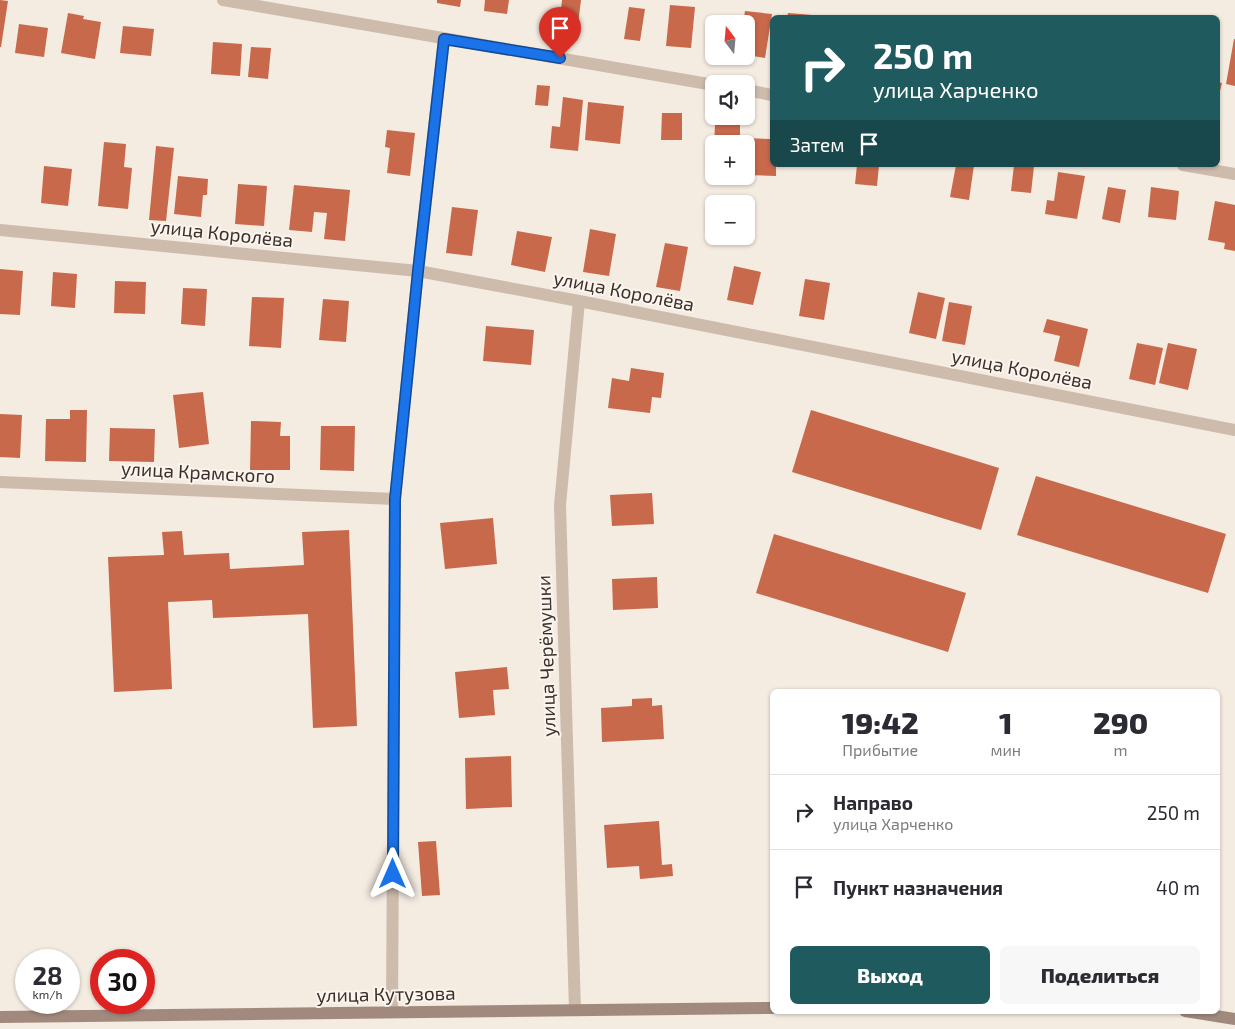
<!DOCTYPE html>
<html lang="ru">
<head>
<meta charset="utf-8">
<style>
	:root { --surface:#fff; --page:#f7f7f7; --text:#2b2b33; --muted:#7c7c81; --line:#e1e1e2; --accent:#1f5a5e }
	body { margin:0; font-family:"Exo 2",sans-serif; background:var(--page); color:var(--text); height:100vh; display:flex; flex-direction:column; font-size:19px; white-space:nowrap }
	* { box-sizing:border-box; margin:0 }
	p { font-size:16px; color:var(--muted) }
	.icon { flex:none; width:28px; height:28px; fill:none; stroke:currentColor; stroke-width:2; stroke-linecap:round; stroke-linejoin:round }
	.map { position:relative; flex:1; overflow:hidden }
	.drawer { position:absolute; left:770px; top:689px; width:450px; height:325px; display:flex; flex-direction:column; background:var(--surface); border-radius:8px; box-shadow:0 1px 4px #0004 }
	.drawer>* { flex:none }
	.hud { position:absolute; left:770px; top:15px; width:450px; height:152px; border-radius:8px; box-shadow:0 1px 4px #0004; background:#1f5a5e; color:#fff; overflow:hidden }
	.needle { width:32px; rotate:344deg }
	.tools { position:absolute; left:705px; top:15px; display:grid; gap:10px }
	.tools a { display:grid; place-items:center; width:50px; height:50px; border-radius:8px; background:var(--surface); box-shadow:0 1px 4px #0004; font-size:25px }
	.speed { position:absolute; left:15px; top:949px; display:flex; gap:10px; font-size:25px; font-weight:700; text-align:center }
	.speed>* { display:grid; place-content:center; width:65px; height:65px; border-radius:50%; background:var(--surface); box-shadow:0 1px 4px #0004; line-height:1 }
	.speed small { font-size:12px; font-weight:400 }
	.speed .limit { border:8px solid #d22; background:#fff; color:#111 }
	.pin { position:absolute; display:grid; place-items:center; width:42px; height:42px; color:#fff; margin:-51px -21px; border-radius:50% 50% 50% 0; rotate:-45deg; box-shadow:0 0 5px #0007 }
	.pin .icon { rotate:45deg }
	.me { position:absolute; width:55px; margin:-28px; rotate:0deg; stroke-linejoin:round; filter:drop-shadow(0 0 4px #0008) }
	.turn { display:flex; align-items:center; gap:18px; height:105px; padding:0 20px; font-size:22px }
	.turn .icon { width:65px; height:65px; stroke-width:2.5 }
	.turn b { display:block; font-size:35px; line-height:42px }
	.then { display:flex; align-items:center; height:48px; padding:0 20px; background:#0003; gap:10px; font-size:19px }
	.eta { display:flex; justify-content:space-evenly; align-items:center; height:85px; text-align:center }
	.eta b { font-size:30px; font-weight:800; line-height:35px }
	.primary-button { display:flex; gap:10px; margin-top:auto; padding:10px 20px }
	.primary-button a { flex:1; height:58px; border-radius:8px; background:var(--accent); color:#fff; font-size:20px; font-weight:800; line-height:58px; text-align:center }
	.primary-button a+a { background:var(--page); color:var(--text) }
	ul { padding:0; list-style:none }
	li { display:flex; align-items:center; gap:15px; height:75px; padding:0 20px; border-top:1px solid var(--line) }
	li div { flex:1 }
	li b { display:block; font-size:19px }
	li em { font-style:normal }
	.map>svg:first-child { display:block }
</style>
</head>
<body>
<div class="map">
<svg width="1235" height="1029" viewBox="0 0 1235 1029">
	<rect width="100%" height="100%" fill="#f4ebe1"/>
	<path fill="#c8694b" d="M0,0L8,1L1,47H0Z
		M437,0H461L460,7L437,3Z
		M485,0H509L507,14L484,11Z
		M562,0H581L577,32L559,30Z
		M670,5L695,7L691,48L666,46Z
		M629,7L645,9L640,41L624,39Z
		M745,11L772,14L765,58L746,55V24H743Z
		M68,13L84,16L83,19L101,22L95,59L61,53Z
		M788,13L825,16V18H787Z
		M19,24L48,28L44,57L15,53Z
		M123,26L154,29L151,56L120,53Z
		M1234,39H1235V86L1226,84Z
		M213,42L242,44L240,76L211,74Z
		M251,47L271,48L268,79L248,77Z
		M1218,82L1222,83L1218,99Z
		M537,85L550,86L548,106L535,105Z
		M563,97L583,100L578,151L550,148L552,126L560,127Z
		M588,102L624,106L620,144L585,140Z
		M662,113H682V140H661Z
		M715,125H740V144H714Z
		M387,130L415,133L410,176L387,173L390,148L385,147Z
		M742,138L770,139V149L772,150V165H776V176L746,175V144H742Z
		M104,142L126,144L124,167L132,168L128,209L98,206Z
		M156,146L174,148L166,221L149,220Z
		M857,165H879L877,186L855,184Z
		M956,165H974L969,200L950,197Z
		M1014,165L1034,166L1031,193L1011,191Z
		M44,166L72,169L68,206L41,203Z
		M1058,172L1085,176L1077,219L1045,214L1047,200L1054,201Z
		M178,176L208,179L207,195H203L201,217L174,214Z
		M238,184L267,186L264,226L235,224Z
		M294,185L350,190L345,241L324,239L327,213L314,212L312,232L289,230Z
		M1108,187L1126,190L1120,223L1102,219Z
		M1151,187L1179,191L1176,220L1148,217Z
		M1215,201L1235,205V251L1224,249L1225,243L1208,240Z
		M452,207L478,210L472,256L446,253Z
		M590,229L616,234L609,276L583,272Z
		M517,231L552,237L545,272L511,265Z
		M665,243L688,247L680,291L656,287Z
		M734,266L761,272L753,305L727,300Z
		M0,269L23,271L20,315L0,314Z
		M53,272L77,274L75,308L51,306Z
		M805,279L830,283L824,320L799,316Z
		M115,281L146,282L145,314L114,313Z
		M183,288L207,289L205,326L181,324Z
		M918,292L945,298L936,339L909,333Z
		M252,297L284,298L281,348L249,346Z
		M323,299L349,301L346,342L319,340Z
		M949,302L972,306L965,345L942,341Z
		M1047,319L1088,329L1079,367L1054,361L1060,336L1043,332Z
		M486,326L534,330L531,365L483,361Z
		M1137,343L1163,348L1155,385L1129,379Z
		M1168,343L1197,349L1188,390L1159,383Z
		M631,368L664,373L661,398L652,397L650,413L608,408L612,378L629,381Z
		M203,392L209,444L179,448L173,395Z
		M70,410H87L86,462L45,461L46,419H70Z
		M811,410L999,468L981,530L792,472Z
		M0,414L22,415L20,458L0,457Z
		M251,421L281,422L280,436H290V470H250Z
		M321,426H355L354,471L320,470Z
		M110,428L155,429L154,462L109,461Z
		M1036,476L1226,534L1208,593L1017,535Z
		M652,493L654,524L612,526L610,495Z
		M493,518L497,564L445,569L440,523Z
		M349,530L357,726L313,728L308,614L213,618L212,600L168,602L172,689L114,692L108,557L164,555L162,532L182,531L184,555L229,553L230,569L304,565L302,532Z
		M774,534L966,593L948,652L756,593Z
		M657,577L658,608L613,610L612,579Z
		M507,667L509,689L493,690L495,715L459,718L455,672Z
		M652,698V706L662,705L664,739L602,742L601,708L632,706V699Z
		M511,756L512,807L466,809L465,758Z
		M659,821L662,865L672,864L673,876L640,879L639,866L607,868L604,825Z
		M436,841L440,895L422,896L418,842Z"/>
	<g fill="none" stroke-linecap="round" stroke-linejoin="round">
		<path stroke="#cdbbac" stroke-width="12" d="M223,0L714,85
			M746,90L772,95
			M1183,165L1235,174
			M0,230L418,271L579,301L1235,430
			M0,482L395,499
			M575,1010L560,505L579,301
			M392,1012L395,499L418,271L444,39"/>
		<path stroke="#a18a7d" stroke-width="12" d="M1185,1011L1235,1019
			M0,1017L772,1008"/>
	</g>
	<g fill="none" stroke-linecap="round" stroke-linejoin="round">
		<g stroke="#114b97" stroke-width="12">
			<path id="route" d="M393,874L395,499L418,271L444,39L560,58"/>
		</g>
		<use href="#route" stroke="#1a73e8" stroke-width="9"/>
	</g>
	<g text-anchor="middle" stroke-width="4" stroke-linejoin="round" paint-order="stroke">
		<g font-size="19" fill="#3b302b" stroke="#fbf5ee">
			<text transform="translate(222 233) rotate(6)" y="7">улица Королёва</text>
			<text transform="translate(624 291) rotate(11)" y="7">улица Королёва</text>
			<text transform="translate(1022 369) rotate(11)" y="7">улица Королёва</text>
			<text transform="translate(198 472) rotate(3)" y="7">улица Крамского</text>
			<text transform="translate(546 656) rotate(-92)" y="7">улица Черёмушки</text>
			<text transform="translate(386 994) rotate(-1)" y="7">улица Кутузова</text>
		</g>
	</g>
</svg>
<div class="tools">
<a><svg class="needle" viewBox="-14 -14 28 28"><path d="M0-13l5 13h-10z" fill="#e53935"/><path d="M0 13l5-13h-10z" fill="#7c7c81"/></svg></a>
<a><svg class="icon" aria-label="sound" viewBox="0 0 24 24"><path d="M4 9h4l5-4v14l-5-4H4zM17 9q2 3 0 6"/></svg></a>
<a>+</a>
<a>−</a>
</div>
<div class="speed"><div>28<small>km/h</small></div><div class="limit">30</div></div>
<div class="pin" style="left:560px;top:58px;background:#d93025"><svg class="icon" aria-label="arrive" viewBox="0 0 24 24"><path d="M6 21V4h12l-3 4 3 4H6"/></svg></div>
<svg class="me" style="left:393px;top:874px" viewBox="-20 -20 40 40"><path d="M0-17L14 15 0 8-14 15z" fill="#1a73e8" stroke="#fff" stroke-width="4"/></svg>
<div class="hud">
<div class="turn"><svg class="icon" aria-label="right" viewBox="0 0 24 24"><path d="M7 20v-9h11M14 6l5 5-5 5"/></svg><div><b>250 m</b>улица Харченко</div></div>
<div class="then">Затем<svg class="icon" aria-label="arrive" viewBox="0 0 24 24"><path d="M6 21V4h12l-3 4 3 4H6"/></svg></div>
</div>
<section class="drawer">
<div class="eta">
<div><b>19:42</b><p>Прибытие</p></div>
<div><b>1</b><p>мин</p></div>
<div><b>290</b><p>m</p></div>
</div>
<ul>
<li><svg class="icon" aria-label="right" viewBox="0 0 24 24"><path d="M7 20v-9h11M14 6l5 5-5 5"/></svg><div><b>Направо</b><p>улица Харченко</p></div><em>250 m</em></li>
<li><svg class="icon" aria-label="arrive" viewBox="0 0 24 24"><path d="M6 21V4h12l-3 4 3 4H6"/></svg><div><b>Пункт назначения</b></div><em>40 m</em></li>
</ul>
<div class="primary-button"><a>Выход</a><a>Поделиться</a></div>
</section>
</div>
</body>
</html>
